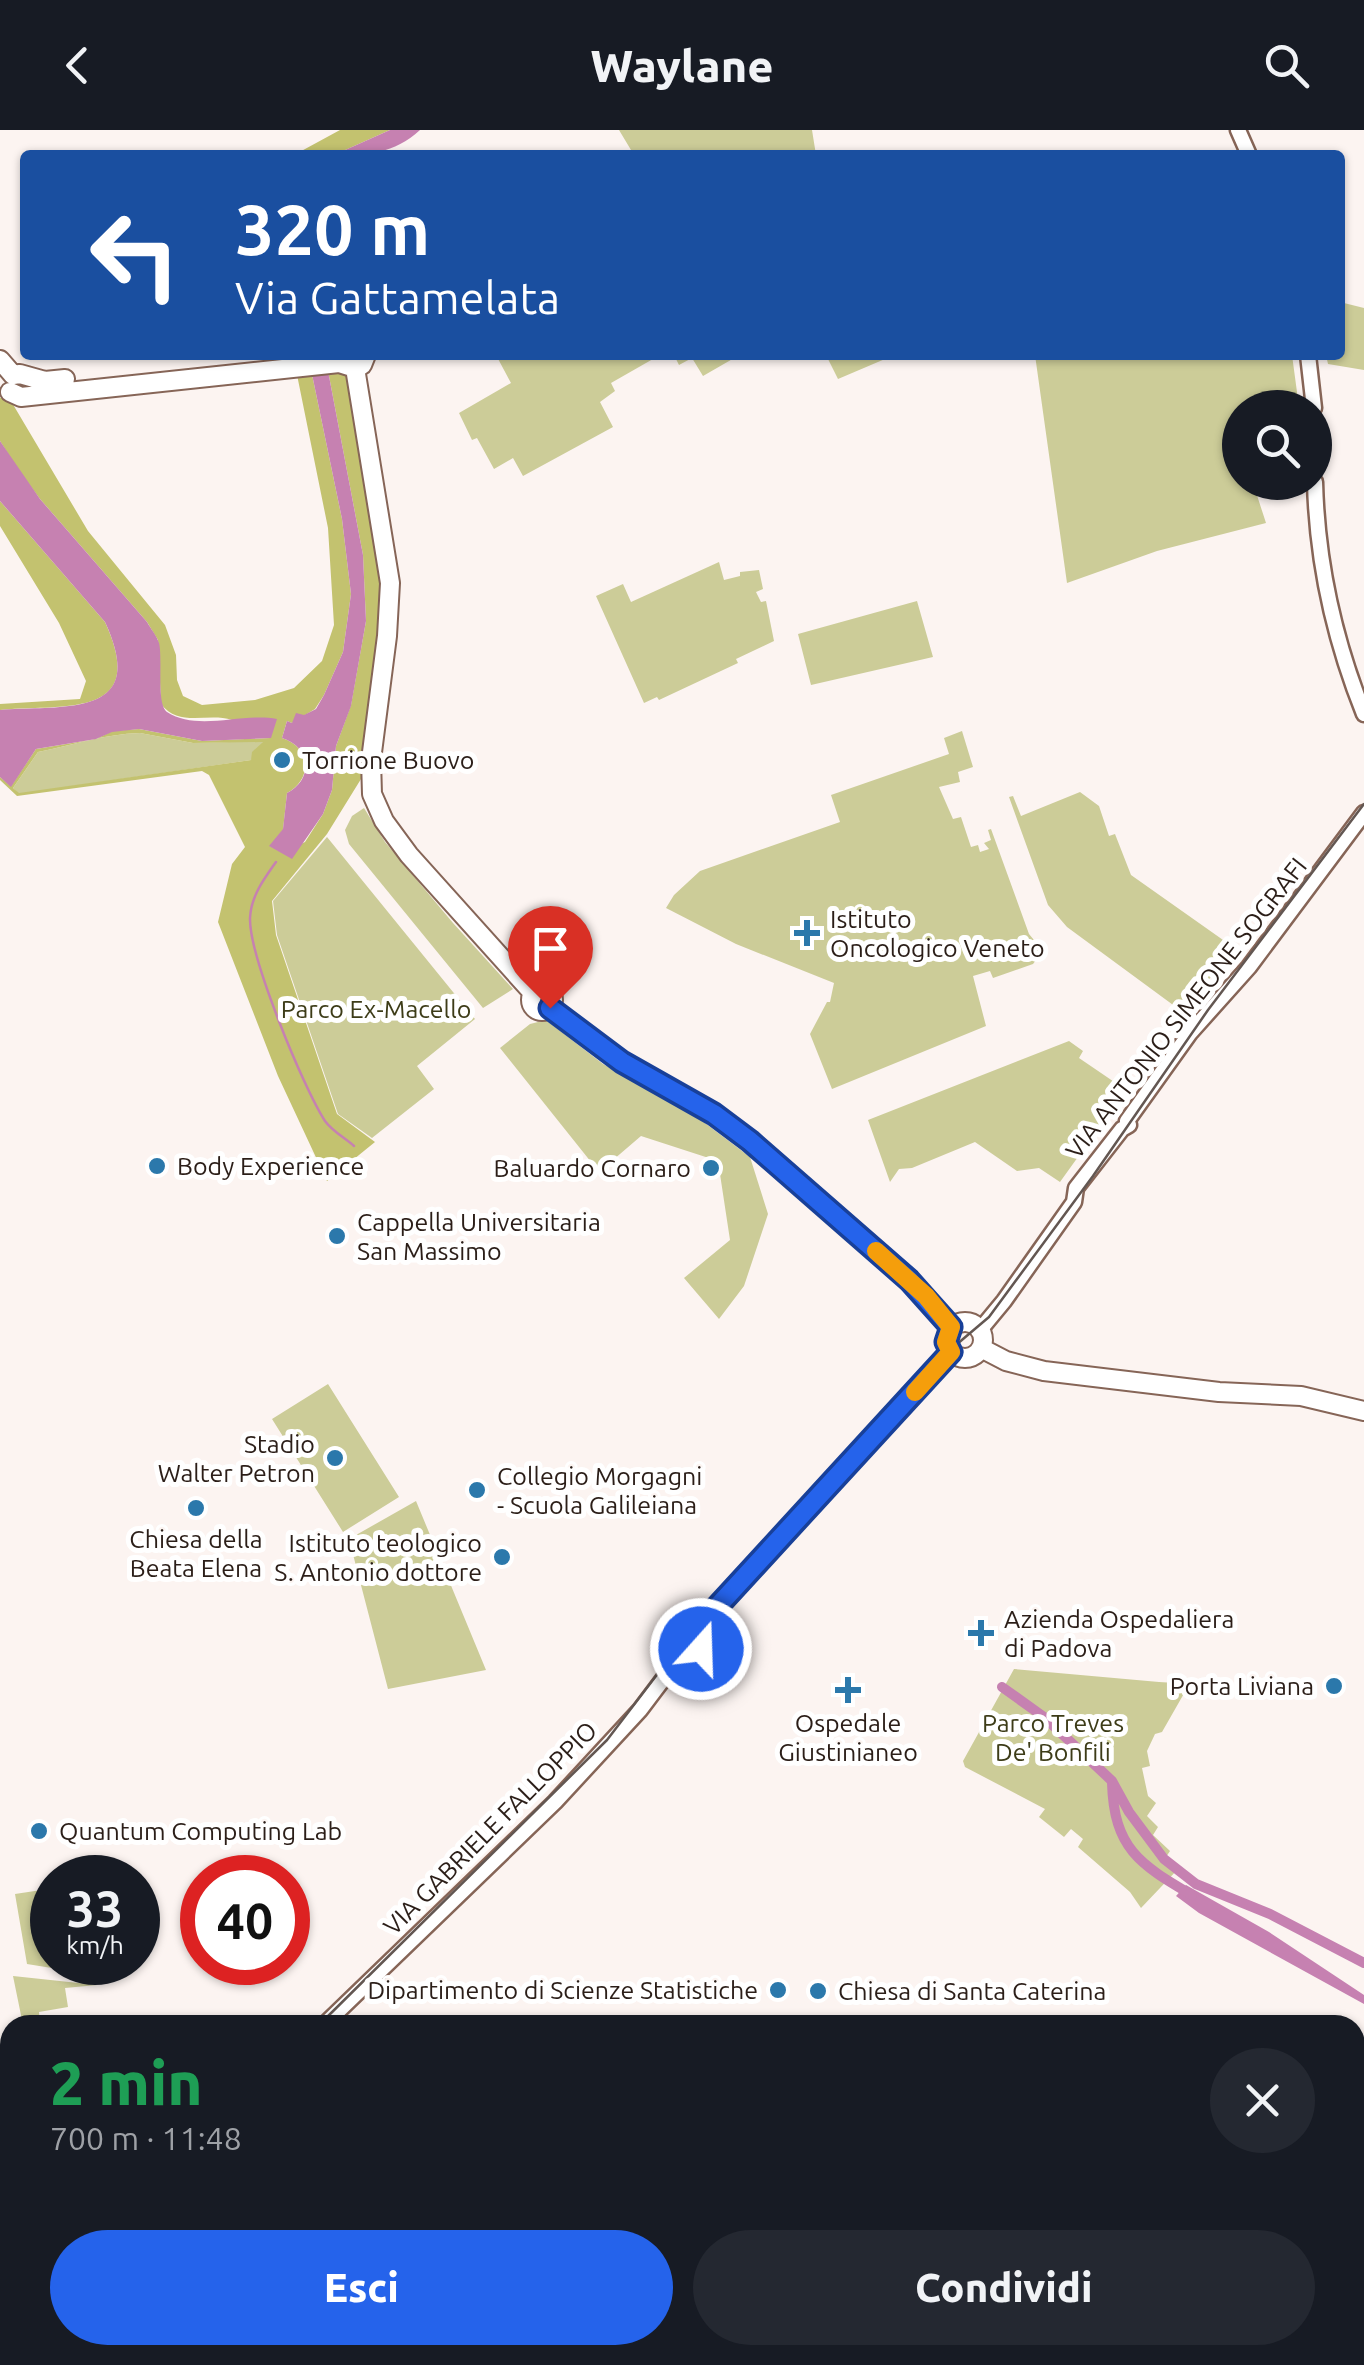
<!DOCTYPE html>
<html lang="it">
<head>
<meta charset="utf-8">
<style>
	:root { --surface:#171b24; --page:#242831; --text:#f1f3f6; --muted:#9ea1a6; --accent:#2563eb }
	body { margin:0; font-family:Ubuntu,sans-serif; background:var(--page); color:var(--text); height:100vh; display:flex; flex-direction:column; font-size:38px; white-space:nowrap }
	* { box-sizing:border-box; margin:0 }
	p { font-size:32px; color:var(--muted) }
	.icon { flex:none; width:55px; height:55px; fill:none; stroke:currentColor; stroke-width:2; stroke-linecap:round; stroke-linejoin:round }
	.map { position:relative; flex:1; overflow:hidden }
	.drawer { position:absolute; left:0px; top:1885px; width:1365px; height:350px; display:flex; flex-direction:column; background:var(--surface); border-radius:30px 30px 0 0; box-shadow:0 2px 8px #0004 }
	.drawer>* { flex:none }
	.banner { position:absolute; left:20px; top:20px; width:1325px; height:210px; border-radius:10px; box-shadow:0 2px 8px #0004; background:#1a4fa0; color:#fff; overflow:hidden }
	.buttons { position:absolute; left:1222px; top:260px; display:grid; gap:20px }
	.buttons a { display:grid; place-items:center; width:110px; height:110px; border-radius:50%; background:var(--surface); box-shadow:0 2px 8px #0004; font-size:50px }
	.speed { position:absolute; left:30px; top:1725px; display:flex; gap:20px; font-size:50px; font-weight:700; text-align:center }
	.speed>* { display:grid; place-content:center; width:130px; height:130px; border-radius:50%; background:var(--surface); box-shadow:0 2px 8px #0004; line-height:1 }
	.speed small { font-size:25px; font-weight:400 }
	.speed .limit { border:15px solid #d22; background:#fff; color:#111 }
	.pin { position:absolute; display:grid; place-items:center; width:85px; height:85px; color:#fff; margin:-102px -42px; border-radius:50% 50% 50% 0; rotate:-45deg; box-shadow:0 0 10px #0007 }
	.pin .icon { rotate:45deg }
	.me { position:absolute; width:110px; margin:-55px; rotate:20deg; stroke-linejoin:round; filter:drop-shadow(0 0 8px #0008) }
	.turn { display:flex; align-items:center; gap:35px; height:210px; padding:0 50px; font-size:45px }
	.turn .icon { width:130px; height:130px; stroke-width:2.5 }
	.turn b { display:block; font-size:70px; line-height:85px }
	.round { display:grid; place-items:center; flex:none; width:105px; height:105px; border-radius:52px; background:var(--page) }
	.summary { display:flex; align-items:center; justify-content:space-between; height:170px; padding:0 50px }
	h1 { font-size:60px; font-weight:800; line-height:75px; color:#1e9e55 }
	.primary-button { display:flex; gap:20px; margin-top:auto; padding:20px 50px }
	.primary-button a { flex:1; height:115px; border-radius:60px; background:var(--accent); color:#fff; font-size:40px; font-weight:800; line-height:115px; text-align:center }
	.primary-button a+a { background:var(--page); color:var(--text) }
	header { display:flex; justify-content:space-between; align-items:center; height:130px; padding:0 50px; background:var(--surface); font-size:45px; font-weight:800 }
	.map>svg:first-child { display:block }
</style>
</head>
<body>
<header><svg class="icon" aria-label="back" viewBox="0 0 24 24"><path d="M15 5l-7 7 7 7"/></svg>Waylane<svg class="icon" aria-label="search" viewBox="0 0 24 24"><circle cx="10" cy="10" r="6"/><path d="M15 15l6 6"/></svg></header>
<div class="map">
<svg width="1364" height="2235" viewBox="0 0 1364 2235">
	<rect width="100%" height="100%" fill="#fcf4f1"/>
	<path fill="#cccc98" d="M619,0H812L816,25H634Z
		M1340,172L1364,178V240L1328,234L1326,225H1340Z
		M496,225H660L611,253L615,261L600,272L613,297L523,346L513,328L494,339L477,308L472,310L459,283L511,253Z
		M674,225H884L885,229L838,249L828,229L736,227L703,246L692,228L679,235Z
		M1035,225H1292L1299,277L1240,278V352L1253,353L1266,393L1157,421L1067,453Z
		M719,432L724,450L740,446V442L759,440L763,459L756,462L761,472L766,471L774,511L736,529L738,533L659,570L657,567L644,573L596,466L623,454L631,472Z
		M917,471L933,527L811,555L798,504Z
		M962,601L973,637L958,642L960,652L939,657L953,689L961,687L971,717L978,715L980,722L989,719L984,713L991,710L988,700L991,699L1029,804L1043,821L1033,834L993,848L990,841L973,846L986,896L832,959L810,904L827,872H830L834,853L736,814L666,778L674,765L700,741L840,692L831,665L949,624L944,608Z
		M140,603L193,613L264,611L251,630L19,664L13,658L38,622C73,615 105,604 140,603Z
		M1080,662L1099,676L1109,706L1115,704L1131,745L1233,817L1184,883L1067,797L1048,775L1009,667L1013,666L1021,686Z
		M364,678L385,712L453,793L513,859L483,878L349,714L345,700L352,686Z
		M327,707L475,889L417,936L434,959L372,1008L338,984L277,805L273,771Z
		M546,890L603,934L693,984L750,1027L768,1084L744,1156L719,1189L684,1148L730,1110L718,1031L641,1006L599,1042L500,918L530,894Z
		M1069,911L1083,921L1079,928L1126,960L1060,1052L1039,1038L1017,1041L975,1012L912,1038L899,1039L890,1052L868,990Z
		M328,1254L399,1367L343,1402L272,1289Z
		M416,1371L486,1540L388,1559L349,1409Z
		M1014,1539L1159,1552L1176,1553L1187,1547L1186,1560L1162,1602L1155,1604L1147,1621L1150,1636L1142,1638L1148,1666L1156,1673L1147,1686L1158,1697L1153,1705L1170,1721L1166,1727L1179,1738L1141,1778L1130,1762L1078,1717L1083,1709L1071,1699L1064,1707L1039,1687L1045,1679L965,1637L963,1631Z
		M48,1759L52,1774V1832L63,1833L64,1840L27,1834L15,1764Z
		M13,1846L97,1855L65,1858L68,1877L39,1882L40,1895H23Z"/>
	<path fill="#c3c26f" fill-rule="evenodd" d="M340,0H390L334,25H294Z
		M293,225H308L342,389L351,464L343,522L324,565L315,579L292,593L287,591L282,608C311,617 313,649 287,663L283,700L270,716L283,723L305,712L323,684L332,660L336,616L351,575L366,491L363,425L325,225H338L347,244L380,450L379,509L361,649L327,704L272,771L276,805L337,984L375,1012L327,1051L278,946L218,792L232,734L245,717L209,645L202,641L17,666L0,650V647L11,656L36,619L96,609L112,601L139,599L202,611L270,608C258,602 245,594 232,590C208,582 179,598 161,574L158,510L147,492L40,369L17,338L0,311V268L8,266L88,401L165,495L176,525L177,550L183,566L202,575L255,570L294,558L322,531L334,495L328,398ZM140,603L193,613L263,612L252,622L251,630L19,663L13,658L38,622C73,615 105,604 140,603Z
		M0,371L105,492C150,590 64,574 0,580V574L80,569L86,551L59,493L0,396Z"/>
	<path fill="#c681b1" d="M390,0H420C394,24 367,25 334,25Z
		M308,225H325L363,425L366,491L351,576L336,616L332,660L323,684L292,729L269,716L283,699L287,663C314,649 311,617 282,608L287,591L292,593L296,583L304,585L316,579L324,565L343,522L351,464L342,389Z
		M0,311L40,369L147,492C151,499 157,506 159,513C163,529 156,574 167,582C198,602 243,582 277,589L271,608L202,611L139,599L112,602L96,609L36,619L11,657L0,647V580C64,575 150,589 105,492L0,371Z
		M1186,1755L1269,1802L1364,1865V1874L1199,1783L1176,1766Z"/>
	<g fill="none" stroke-linecap="round" stroke-linejoin="round">
		<path stroke="#c681b1" stroke-width="2.5" d="M276,732C264,749 251,766 250,788C249,826 303,957 325,991C332,1001 345,1008 354,1016"/>
		<path stroke="#c681b1" stroke-width="10" d="M1002,1557L1044,1587L1112,1651L1129,1682L1164,1729L1196,1754L1270,1784L1364,1833
			M1112,1653C1114,1718 1139,1734 1192,1765"/>
		<g stroke="#866557" stroke-width="19">
			<path id="minor" d="M1238,0L1249,25
				M1308,225L1314,278
				M1315,352C1317,434 1334,509 1364,584
				M980,1200L1004,1171L1074,1072L1076,1058L1122,999L1129,995L1127,991L1190,903L1249,837L1364,683
				M695,1504L951,1222
				M680,1527L691,1529L700,1523L702,1513L695,1504
				M680,1527L675,1520L677,1508L683,1503L695,1504
				M324,1895L555,1672L640,1580L680,1527
				M101,2235L108,2225
				M121,2235L129,2225"/>
		</g>
		<g stroke="#866557" stroke-width="22">
			<path id="major" d="M0,230L13,245
				M355,238L390,453L387,506L371,630L372,664L384,691L409,725L533,863
				M13,245L20,244L45,251L65,249
				M10,262L21,267L339,233L355,238L362,235L366,225
				M531 870a11 11 0 1 1 22 0a11 11 0 1 1-22 0Z
				M550,877L622,932L714,984L749,1011L909,1150L951,1197
				M947 1210a18 18 0 1 1 36 0a18 18 0 1 1-36 0Z
				M981,1218L1006,1231L1044,1241L1219,1262L1301,1266L1364,1281"/>
		</g>
		<use href="#minor" stroke="#fff" stroke-width="14"/>
		<use href="#major" stroke="#fff" stroke-width="18"/>
		<path stroke="#635752" stroke-width="2.5" d="M847,1348L960,1228
			M319,1895L607,1610L695,1495L834,1341L930,1237L989,1187L1093,1046L1208,880L1364,674
			M118,2235L125,2225"/>
	</g>
	<g fill="none" stroke-linecap="round" stroke-linejoin="round">
		<g stroke="#184099" stroke-width="25">
			<path id="route" d="M550,878L622,932L714,984L750,1011L909,1150L951,1197L946,1212L951,1222L705,1490L695,1504L702,1513L701,1519"/>
		</g>
		<use href="#route" stroke="#2563eb" stroke-width="18"/>
		<path stroke="#f59e0b" stroke-width="18" d="M876,1121L926,1166L951,1197L946,1212L951,1222L915,1262"/>
	</g>
	<g fill="#2b78ab" stroke="#fff" stroke-width="4">
		<circle cx="282" cy="630" r="10"/>
		<path d="M802 788h10v10h10v10h-10v10h-10v-10h-10v-10h10z"/>
		<circle cx="157" cy="1036" r="10"/>
		<circle cx="711" cy="1038" r="10"/>
		<circle cx="337" cy="1106" r="10"/>
		<circle cx="335" cy="1328" r="10"/>
		<circle cx="477" cy="1360" r="10"/>
		<circle cx="196" cy="1378" r="10"/>
		<circle cx="502" cy="1427" r="10"/>
		<path d="M976 1488h10v10h10v10h-10v10h-10v-10h-10v-10h10z"/>
		<circle cx="1334" cy="1556" r="10"/>
		<path d="M843 1545h10v10h10v10h-10v10h-10v-10h-10v-10h10z"/>
		<circle cx="39" cy="1701" r="10"/>
		<circle cx="778" cy="1860" r="10"/>
		<circle cx="818" cy="1861" r="10"/>
	</g>
	<g text-anchor="middle" stroke-width="10" stroke-linejoin="round" paint-order="stroke">
		<g font-size="25" fill="#2b1e18" stroke="#fff" text-anchor="start">
			<text x="302" y="639">Torrione Buovo</text>
			<text x="830" y="798">Istituto<tspan x="830" dy="29">Oncologico Veneto</tspan></text>
			<text x="177" y="1045">Body Experience</text>
			<text x="691" y="1047" text-anchor="end">Baluardo Cornaro</text>
			<text x="357" y="1101">Cappella Universitaria<tspan x="357" dy="29">San Massimo</tspan></text>
			<text x="315" y="1323" text-anchor="end">Stadio<tspan x="315" dy="29">Walter Petron</tspan></text>
			<text x="497" y="1355">Collegio Morgagni<tspan x="497" dy="29">- Scuola Galileiana</tspan></text>
			<text x="196" y="1418" text-anchor="middle">Chiesa della<tspan x="196" dy="29">Beata Elena</tspan></text>
			<text x="482" y="1422" text-anchor="end">Istituto teologico<tspan x="482" dy="29">S. Antonio dottore</tspan></text>
			<text x="1004" y="1498">Azienda Ospedaliera<tspan x="1004" dy="29">di Padova</tspan></text>
			<text x="1314" y="1565" text-anchor="end">Porta Liviana</text>
			<text x="848" y="1602" text-anchor="middle">Ospedale<tspan x="848" dy="29">Giustinianeo</tspan></text>
			<text x="59" y="1710">Quantum Computing Lab</text>
			<text x="758" y="1869" text-anchor="end">Dipartimento di Scienze Statistiche</text>
			<text x="838" y="1870">Chiesa di Santa Caterina</text>
		</g>
		<g font-size="25" fill="#2b1e18" stroke="#fff">
			<text transform="translate(1186 878) rotate(-52)" y="9">VIA ANTONIO SIMEONE SOGRAFI</text>
			<text transform="translate(490 1698) rotate(-45)" y="9">VIA GABRIELE FALLOPPIO</text>
		</g>
		<g font-size="25" fill="#3d3c18" stroke="#fff">
			<text x="376" y="888">Parco Ex-Macello</text>
			<text x="1053" y="1602">Parco Treves<tspan x="1053" dy="29">De' Bonfili</tspan></text>
		</g>
	</g>
</svg>
<div class="buttons">
<a><svg class="icon" aria-label="search" viewBox="0 0 24 24"><circle cx="10" cy="10" r="6"/><path d="M15 15l6 6"/></svg></a>
</div>
<div class="speed"><div>33<small>km/h</small></div><div class="limit">40</div></div>
<div class="pin" style="left:550px;top:878px;background:#d93025"><svg class="icon" aria-label="arrive" viewBox="0 0 24 24"><path d="M6 21V4h12l-3 4 3 4H6"/></svg></div>
<svg class="me" style="left:701px;top:1519px" viewBox="-20 -20 40 40"><circle r="17" fill="#2563eb" stroke="#fff" stroke-width="3"/><path d="M0-11L8 9 0 5-8 9z" fill="#fff"/></svg>
<div class="banner">
<div class="turn"><svg class="icon" aria-label="left" viewBox="0 0 24 24"><path d="M17 20v-9H6M10 6l-5 5 5 5"/></svg><div><b>320 m</b>Via Gattamelata</div></div>
</div>
<section class="drawer">
<div class="summary"><div><h1>2 min</h1><p>700 m · 11:48</p></div><a class="round"><svg class="icon" aria-label="close" viewBox="0 0 24 24"><path d="M6 6l12 12M18 6L6 18"/></svg></a></div>
<div class="primary-button"><a>Esci</a><a>Condividi</a></div>
</section>
</div>
</body>
</html>
